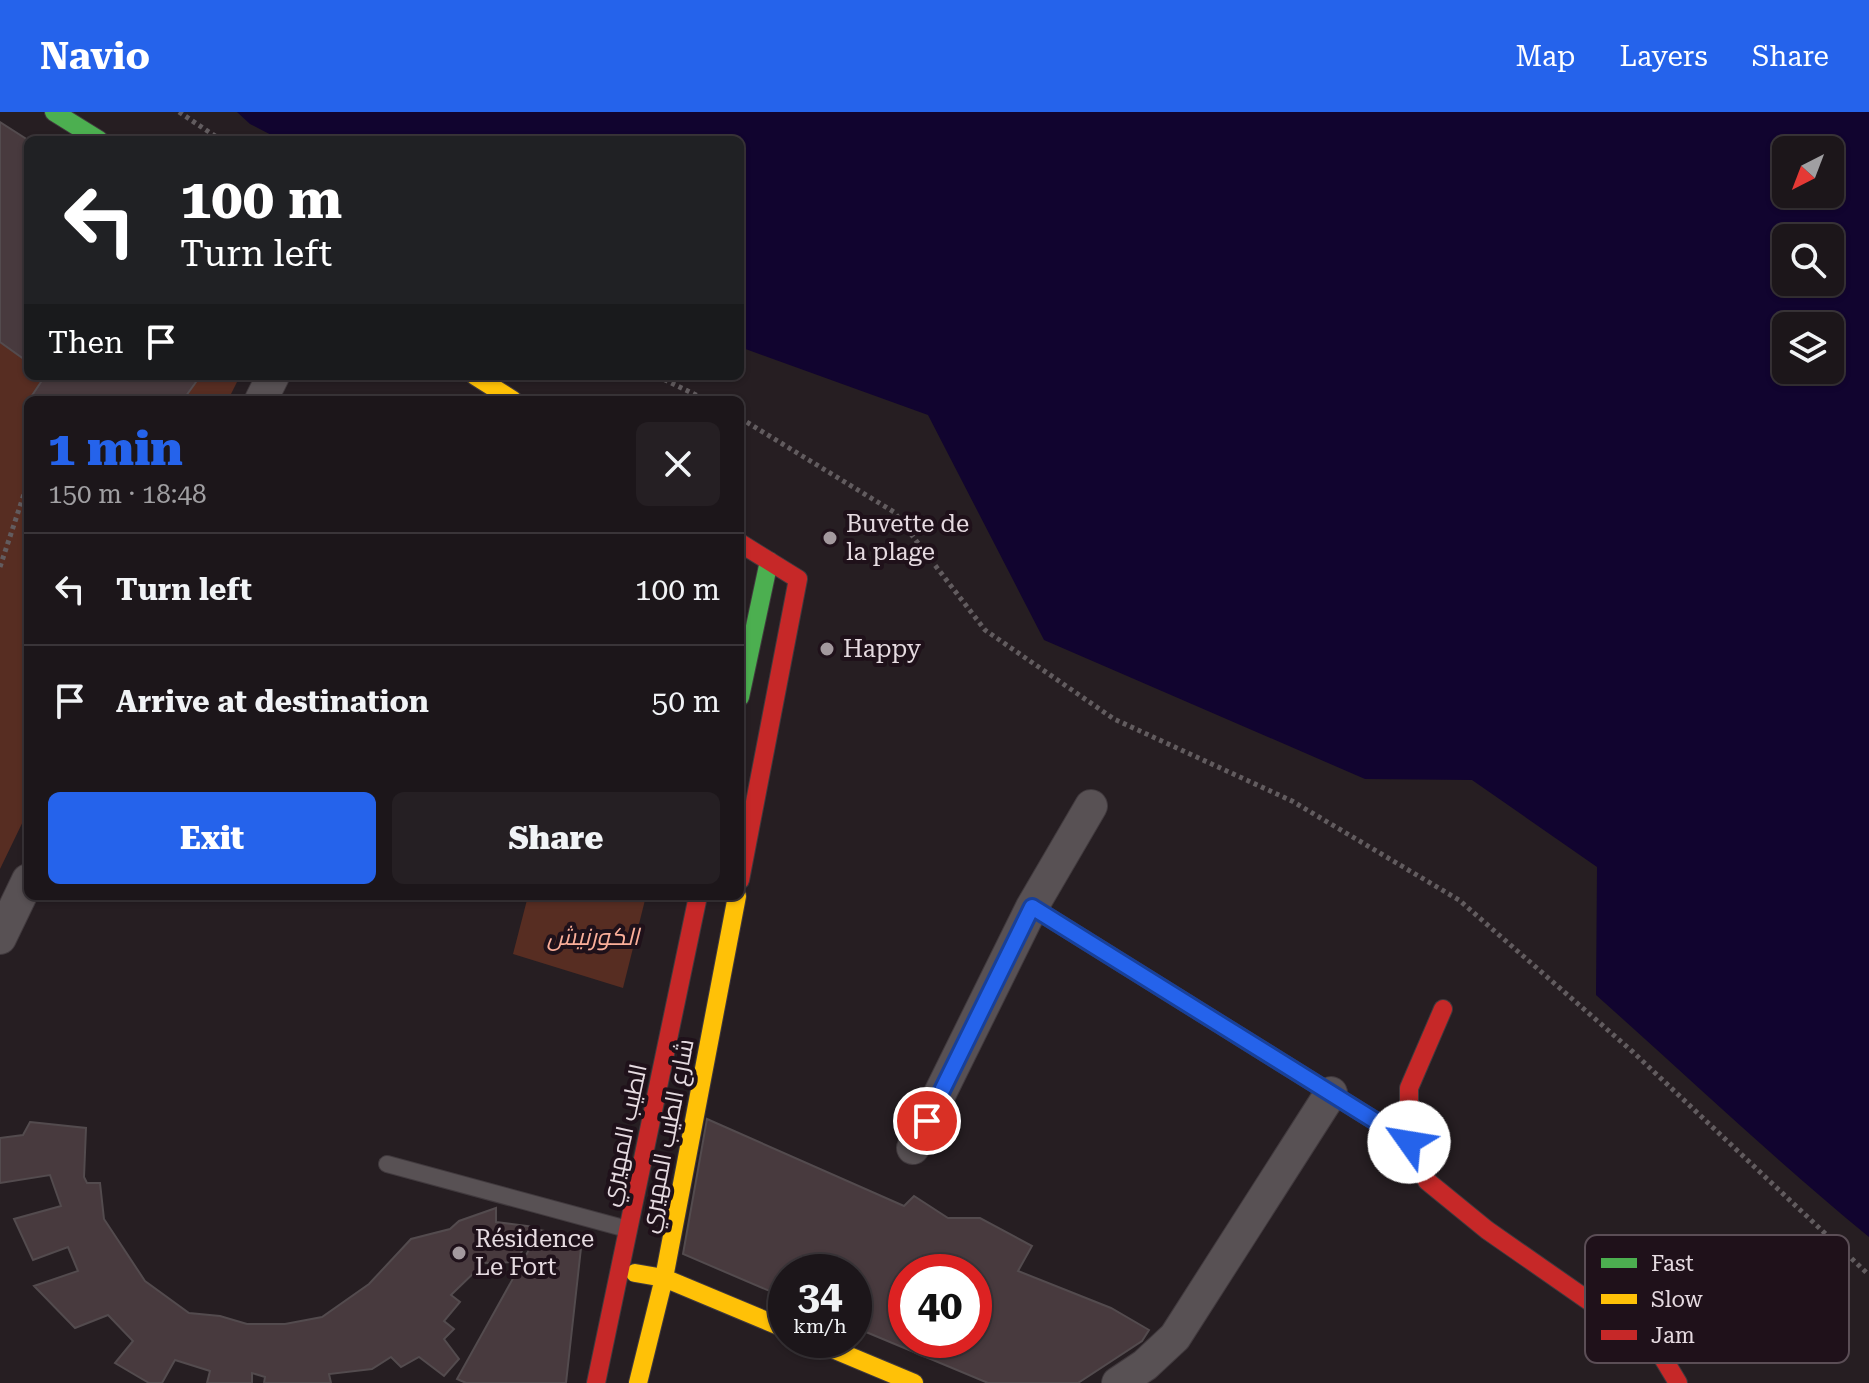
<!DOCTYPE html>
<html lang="en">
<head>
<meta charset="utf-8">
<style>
	:root { --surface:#1c161a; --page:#251f23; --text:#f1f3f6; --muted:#a09fa2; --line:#3a3539; --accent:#2563eb }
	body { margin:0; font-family:"Roboto Serif",Cairo,serif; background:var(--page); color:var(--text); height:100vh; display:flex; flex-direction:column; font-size:30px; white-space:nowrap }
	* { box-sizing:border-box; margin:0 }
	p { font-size:26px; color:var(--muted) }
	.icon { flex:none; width:44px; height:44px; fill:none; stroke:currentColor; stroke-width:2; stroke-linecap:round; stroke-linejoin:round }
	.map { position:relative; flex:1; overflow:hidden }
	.drawer { position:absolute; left:24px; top:284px; width:720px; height:504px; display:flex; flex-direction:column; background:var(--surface); border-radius:12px; box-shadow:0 2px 6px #0004,0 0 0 2px var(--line) }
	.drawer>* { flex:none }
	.top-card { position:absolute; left:24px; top:24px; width:720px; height:244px; border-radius:12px; box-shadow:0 2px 6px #0004,0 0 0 2px var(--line); background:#202124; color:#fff; overflow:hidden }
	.needle { width:52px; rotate:222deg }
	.controls { position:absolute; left:1772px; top:24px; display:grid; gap:16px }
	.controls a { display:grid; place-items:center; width:72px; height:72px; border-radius:12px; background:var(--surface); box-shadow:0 2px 6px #0004,0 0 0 2px var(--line); font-size:40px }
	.speed { position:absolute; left:768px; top:1142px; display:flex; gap:16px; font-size:40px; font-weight:700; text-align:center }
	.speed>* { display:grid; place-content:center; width:104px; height:104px; border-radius:50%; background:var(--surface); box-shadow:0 2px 6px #0004,0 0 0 2px var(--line); line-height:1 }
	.speed small { font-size:20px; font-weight:400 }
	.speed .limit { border:12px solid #d22; background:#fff; color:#111 }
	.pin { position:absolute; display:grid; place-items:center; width:68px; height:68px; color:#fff; margin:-34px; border:4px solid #fff; border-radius:50%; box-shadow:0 2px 8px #0007 }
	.me { position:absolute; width:88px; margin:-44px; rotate:302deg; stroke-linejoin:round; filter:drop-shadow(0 0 6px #0008) }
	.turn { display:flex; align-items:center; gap:28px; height:168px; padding:0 24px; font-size:36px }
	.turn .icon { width:104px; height:104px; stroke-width:2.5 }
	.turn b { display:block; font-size:56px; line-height:68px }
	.then { display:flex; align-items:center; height:76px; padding:0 24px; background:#0003; gap:16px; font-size:30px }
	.round { display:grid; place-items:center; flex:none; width:84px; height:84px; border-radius:12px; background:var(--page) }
	.summary { display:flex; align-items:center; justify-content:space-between; height:136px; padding:0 24px }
	h1 { font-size:48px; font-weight:800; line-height:60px; color:var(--accent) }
	.button { display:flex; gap:16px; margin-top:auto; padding:16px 24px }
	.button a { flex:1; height:92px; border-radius:12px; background:var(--accent); color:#fff; font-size:32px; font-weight:800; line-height:92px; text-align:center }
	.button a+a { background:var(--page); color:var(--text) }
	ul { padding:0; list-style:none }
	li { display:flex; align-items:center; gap:24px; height:112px; padding:0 24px; border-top:2px solid var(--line) }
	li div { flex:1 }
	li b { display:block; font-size:30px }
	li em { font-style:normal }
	header { display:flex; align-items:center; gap:48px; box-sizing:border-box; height:112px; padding:0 40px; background:var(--accent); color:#fff }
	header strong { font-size:38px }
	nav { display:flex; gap:44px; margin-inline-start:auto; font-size:28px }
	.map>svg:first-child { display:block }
</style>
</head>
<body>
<header>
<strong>Navio</strong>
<nav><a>Map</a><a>Layers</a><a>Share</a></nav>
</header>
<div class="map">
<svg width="1869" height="1271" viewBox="0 0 1869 1271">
	<rect width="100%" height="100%" fill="#261e22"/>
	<path fill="#572d22" d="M0,10L28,28V264H240L228,288H28V699L0,757Z
		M528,784H646L623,876L513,842Z"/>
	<path fill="#11042f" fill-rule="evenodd" d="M237,0H1869V1125C1775,1048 1687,964 1596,883L1597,755L1472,668L1365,667L1044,528L928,303L740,235V28H281L250,12ZM1786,38H1830V82H1786ZM1786,126H1830V170H1786ZM1786,214H1830V258H1786Z"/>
	<path fill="#483a3e" stroke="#534b4e" stroke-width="2" fill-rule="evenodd" d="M0,10L28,28V250L0,230Z
		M45,264H188L196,270L183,288H29Z
		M707,1007L904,1094L914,1084L948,1106H980L1032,1134L1018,1159L1111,1196L1149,1218L1142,1229L1078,1271H988L854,1215V1160H786V1186L683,1142ZM906,1160H974V1228H906Z
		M30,1010L86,1016L84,1065L87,1071H100L104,1107L145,1169L189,1201L220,1204L247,1212H285L322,1205L369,1172L411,1127L450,1117L459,1109L496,1096V1110L535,1115L516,1150L484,1151L451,1183L460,1190L444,1209L454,1217L444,1227L459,1247L444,1264L419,1245L401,1255L391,1245L372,1257L329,1262L331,1271H264L265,1265L252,1261V1271H207L210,1259L175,1248L162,1271H149L115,1251L133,1229L108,1203L75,1216L34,1174L78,1159L68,1135L33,1148L14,1107L61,1094L50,1063L0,1071V1026L23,1023Z
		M540,1118L582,1127L566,1271H466L457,1267Z"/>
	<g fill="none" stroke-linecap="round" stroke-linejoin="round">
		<g stroke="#413a3e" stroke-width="18">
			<path id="lane" d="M387,1052L627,1117"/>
		</g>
		<g stroke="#413a3e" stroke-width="34">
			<path id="street" d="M261,288L273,264
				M0,826L28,768
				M913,1036L1032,795L1091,694
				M1118,1271L1145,1253L1175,1225L1331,981"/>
		</g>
		<g stroke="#413a3e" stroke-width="20">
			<path id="fast" d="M54,0L99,28
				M740,585L769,449"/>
		</g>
		<g stroke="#413a3e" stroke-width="20">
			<path id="slow" d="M475,264L513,288
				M635,1161L664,1166L786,1217
				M811,1228L914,1271
				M638,1271L664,1166L737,784"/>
		</g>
		<g stroke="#413a3e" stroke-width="20">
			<path id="jam" d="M740,431L798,467L740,768
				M1032,795L1409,1030
				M1443,897L1409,976V1030L1427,1069L1487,1118L1632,1219L1663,1246L1678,1271
				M596,1271L698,784"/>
		</g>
		<path stroke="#625c5f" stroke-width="5" stroke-dasharray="4 4" stroke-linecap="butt" d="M179,0L221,28
			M657,264L706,288
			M740,306L894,400L985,518L1114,607L1292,689L1459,788L1633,940L1869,1163
			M0,455L28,370"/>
		<use href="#lane" stroke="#585154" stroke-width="16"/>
		<use href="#street" stroke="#585154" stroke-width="32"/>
		<use href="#fast" stroke="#4caf50" stroke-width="18"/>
		<use href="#slow" stroke="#ffc107" stroke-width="18"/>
		<use href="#jam" stroke="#c62828" stroke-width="18"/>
	</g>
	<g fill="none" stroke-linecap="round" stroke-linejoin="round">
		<g stroke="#184099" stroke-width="20">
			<path id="route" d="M927,1009L1032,795L1409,1030"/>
		</g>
		<use href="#route" stroke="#2563eb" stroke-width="14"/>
	</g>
	<g fill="#a3999e" stroke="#1f111a" stroke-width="3">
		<circle cx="830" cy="426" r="8"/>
		<circle cx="827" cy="537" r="8"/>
		<circle cx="459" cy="1141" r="8"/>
	</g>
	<g text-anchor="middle" stroke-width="8" stroke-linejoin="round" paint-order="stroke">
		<g font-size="24" fill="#e6dbe1" stroke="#1f111a" text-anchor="start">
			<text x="846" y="420">Buvette de<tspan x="846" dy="28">la plage</tspan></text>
			<text x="843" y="545">Happy</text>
			<text x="475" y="1135">Résidence<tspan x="475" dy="28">Le Fort</tspan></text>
		</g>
		<g font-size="24" font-style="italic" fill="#fbaf9a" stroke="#1f111a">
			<text x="593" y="833">الكورنيش</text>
		</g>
		<g font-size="24" fill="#e6dbe1" stroke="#1f111a">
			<text transform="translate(624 1023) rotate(-78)" y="8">الطيب المهيري</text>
			<text transform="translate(667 1024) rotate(-79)" y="8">شارع الطيب المهيري</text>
		</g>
	</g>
	<rect x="1585" y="1123" width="264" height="128" rx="12" fill="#1f111a" stroke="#5b4e56" stroke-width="2"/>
	<rect x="1601" y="1146" width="36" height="10" fill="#4caf50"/>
	<rect x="1601" y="1182" width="36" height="10" fill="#ffc107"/>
	<rect x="1601" y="1218" width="36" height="10" fill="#c62828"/>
	<g font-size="22" fill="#e6dbe1">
		<text x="1651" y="1159">Fast</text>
		<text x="1651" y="1195">Slow</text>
		<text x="1651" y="1231">Jam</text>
	</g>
</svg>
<div class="controls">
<a><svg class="needle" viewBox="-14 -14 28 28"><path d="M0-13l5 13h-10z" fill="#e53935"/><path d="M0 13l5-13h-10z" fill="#a09fa2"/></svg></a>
<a><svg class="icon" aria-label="search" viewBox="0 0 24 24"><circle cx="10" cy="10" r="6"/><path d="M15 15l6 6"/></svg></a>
<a><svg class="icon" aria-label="layers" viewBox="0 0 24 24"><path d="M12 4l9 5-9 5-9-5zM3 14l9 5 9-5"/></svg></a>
</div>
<div class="speed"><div>34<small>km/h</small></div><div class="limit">40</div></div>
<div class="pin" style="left:927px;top:1009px;background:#d93025"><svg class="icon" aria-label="arrive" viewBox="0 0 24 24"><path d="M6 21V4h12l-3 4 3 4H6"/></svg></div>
<svg class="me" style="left:1409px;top:1030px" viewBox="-20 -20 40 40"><circle r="19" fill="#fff"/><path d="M0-13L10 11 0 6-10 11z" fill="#2563eb"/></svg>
<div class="top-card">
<div class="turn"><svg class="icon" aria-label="left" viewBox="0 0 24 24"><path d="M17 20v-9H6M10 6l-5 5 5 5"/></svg><div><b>100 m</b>Turn left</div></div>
<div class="then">Then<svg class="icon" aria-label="arrive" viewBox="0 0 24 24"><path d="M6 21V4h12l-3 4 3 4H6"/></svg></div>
</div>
<section class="drawer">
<div class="summary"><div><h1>1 min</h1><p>150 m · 18:48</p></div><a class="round"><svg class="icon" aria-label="close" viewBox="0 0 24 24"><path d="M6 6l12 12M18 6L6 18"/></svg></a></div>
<ul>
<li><svg class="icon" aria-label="left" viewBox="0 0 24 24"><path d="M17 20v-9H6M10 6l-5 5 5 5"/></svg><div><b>Turn left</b></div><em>100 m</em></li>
<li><svg class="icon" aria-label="arrive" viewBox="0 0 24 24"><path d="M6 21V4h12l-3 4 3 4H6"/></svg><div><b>Arrive at destination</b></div><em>50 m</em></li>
</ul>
<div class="button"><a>Exit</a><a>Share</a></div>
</section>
</div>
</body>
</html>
